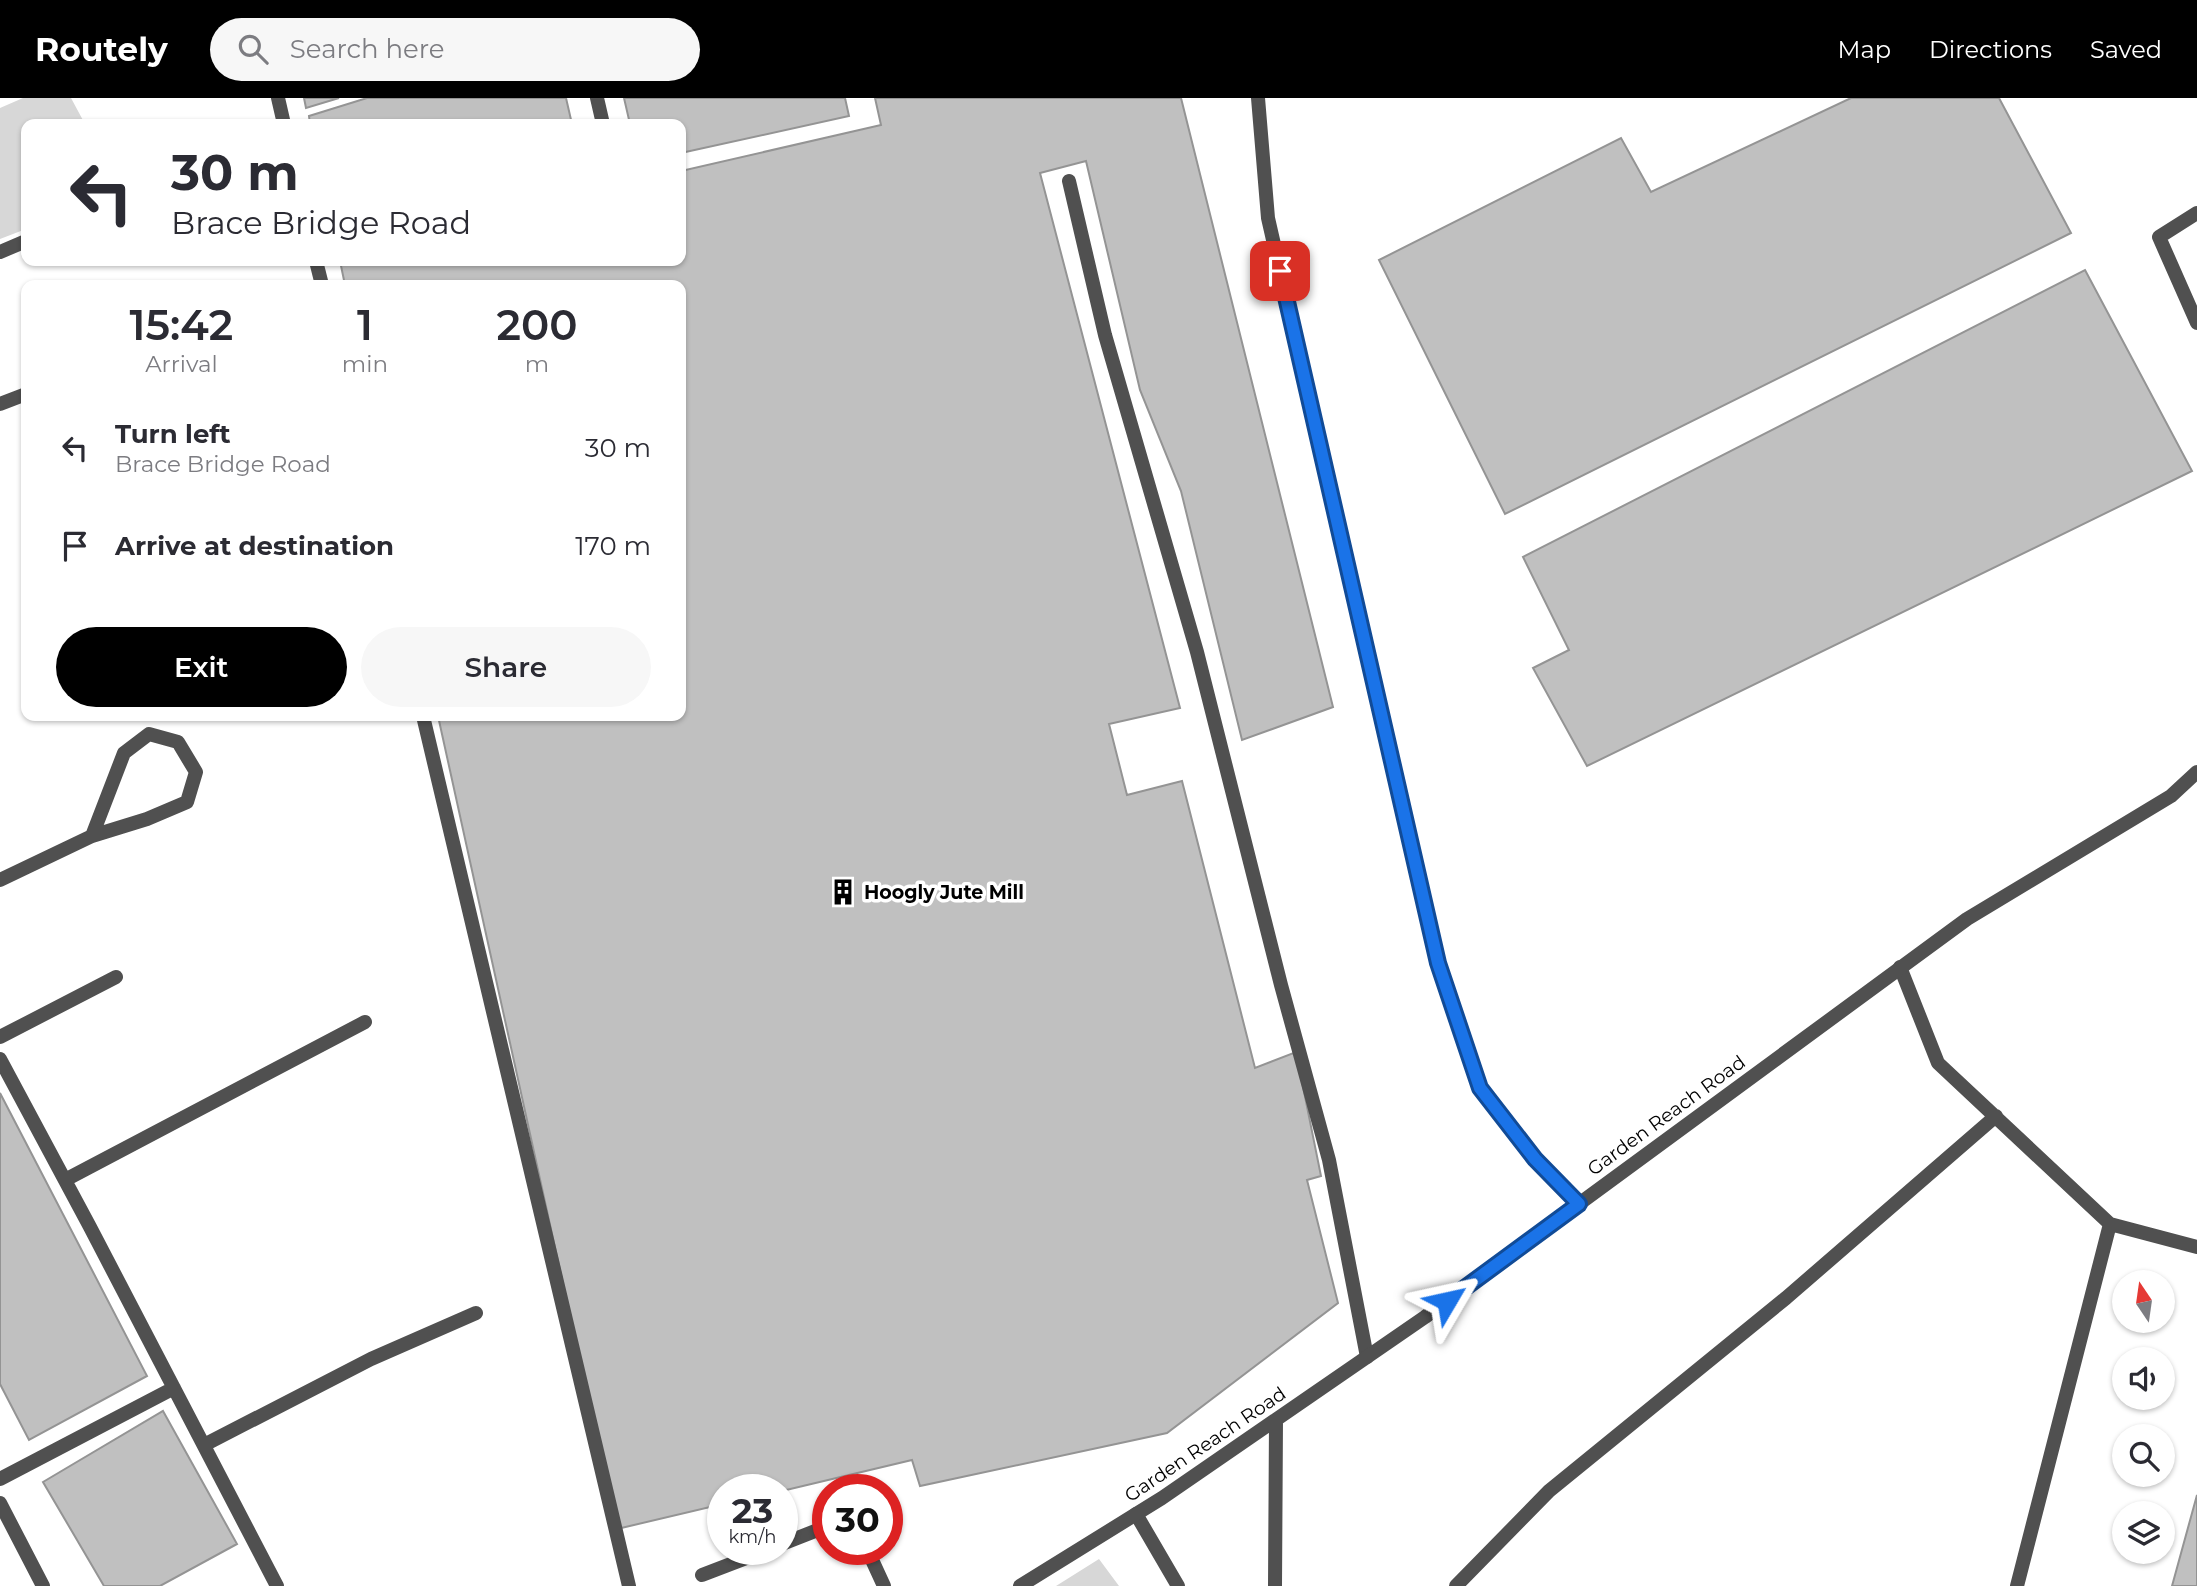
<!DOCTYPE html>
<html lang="en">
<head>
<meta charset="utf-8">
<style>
	:root { --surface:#fff; --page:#f7f7f7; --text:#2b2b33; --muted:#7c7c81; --accent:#000 }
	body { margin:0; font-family:Montserrat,sans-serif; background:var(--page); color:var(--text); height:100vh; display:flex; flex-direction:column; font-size:26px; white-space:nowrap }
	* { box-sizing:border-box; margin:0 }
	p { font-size:23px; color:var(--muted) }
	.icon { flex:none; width:38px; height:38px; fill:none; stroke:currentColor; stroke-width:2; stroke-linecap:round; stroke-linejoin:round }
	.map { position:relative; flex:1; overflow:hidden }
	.side { position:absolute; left:21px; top:182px; width:665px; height:441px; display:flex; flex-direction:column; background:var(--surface); border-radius:14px; box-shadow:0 2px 5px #0004 }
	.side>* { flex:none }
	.top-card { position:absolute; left:21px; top:21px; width:665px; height:147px; border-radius:14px; box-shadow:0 2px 5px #0004; background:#fff; color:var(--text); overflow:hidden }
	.needle { width:46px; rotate:347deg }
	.buttons { position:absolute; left:2112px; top:1172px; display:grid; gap:14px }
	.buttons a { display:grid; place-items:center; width:63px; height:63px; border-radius:50%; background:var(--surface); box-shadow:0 2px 5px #0004; font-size:35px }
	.speed { position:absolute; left:707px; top:1376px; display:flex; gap:14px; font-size:35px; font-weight:700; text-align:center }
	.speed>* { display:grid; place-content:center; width:91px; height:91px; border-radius:50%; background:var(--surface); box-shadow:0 2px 5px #0004; line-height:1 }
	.speed small { font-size:18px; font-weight:400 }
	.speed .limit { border:10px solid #d22; background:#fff; color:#111 }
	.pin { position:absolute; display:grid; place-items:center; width:60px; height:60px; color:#fff; margin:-30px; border-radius:14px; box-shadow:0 4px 10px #0006 }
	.me { position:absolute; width:77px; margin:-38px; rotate:54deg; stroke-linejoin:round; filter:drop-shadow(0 0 5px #0008) }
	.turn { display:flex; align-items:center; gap:24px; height:147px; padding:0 35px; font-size:32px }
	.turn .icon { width:91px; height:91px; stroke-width:2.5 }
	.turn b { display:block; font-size:49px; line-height:60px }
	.eta { display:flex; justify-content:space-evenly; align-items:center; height:119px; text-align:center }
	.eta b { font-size:42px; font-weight:600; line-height:49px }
	.primary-button { display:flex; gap:14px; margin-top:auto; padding:14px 35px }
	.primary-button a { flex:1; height:80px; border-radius:42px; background:var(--accent); color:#fff; font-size:28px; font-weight:600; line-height:80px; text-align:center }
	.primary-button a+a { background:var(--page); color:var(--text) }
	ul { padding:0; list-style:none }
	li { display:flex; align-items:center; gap:21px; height:98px; padding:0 35px }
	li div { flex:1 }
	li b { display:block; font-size:26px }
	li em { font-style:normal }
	header { display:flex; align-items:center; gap:42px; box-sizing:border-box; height:98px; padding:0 35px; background:var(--accent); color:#fff }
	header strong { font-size:33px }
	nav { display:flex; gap:38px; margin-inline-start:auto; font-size:24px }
	.search { width:490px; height:63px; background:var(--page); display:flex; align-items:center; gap:18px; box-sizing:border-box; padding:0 24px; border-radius:38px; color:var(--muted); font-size:26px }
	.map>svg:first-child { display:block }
</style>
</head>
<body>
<header>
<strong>Routely</strong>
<div class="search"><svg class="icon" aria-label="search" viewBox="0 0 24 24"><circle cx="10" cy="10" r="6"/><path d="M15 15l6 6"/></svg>Search here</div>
<nav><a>Map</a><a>Directions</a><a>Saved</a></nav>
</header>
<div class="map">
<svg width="2197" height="1488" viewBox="0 0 2197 1488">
	<rect width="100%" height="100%" fill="#fff"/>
	<path fill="#d7d7d7" d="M23,0H71L85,26H26V131L0,141V10Z
		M1099,1461L1119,1488H1056Z"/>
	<path fill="#c0c0c0" stroke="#949494" stroke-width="2" d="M304,0H339L306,10Z
		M367,0H566L572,26H310L309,18Z
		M624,0H845L849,18L681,55V26H630Z
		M875,0H1181L1333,609L1242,642L1181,393L1140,292L1086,63L1040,75L1180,610L1109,626L1127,697L1182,683L1255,970L1296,954L1321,1078L1307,1082L1338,1205L1167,1335L920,1388L912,1362L782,1393L723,1391V1406L617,1431L438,618H681V187H345L340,163H681V73L881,27Z
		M1851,0H1999L2071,135L1505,416L1379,162L1621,40L1651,94Z
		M2085,172L2192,373L1587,668L1533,570L1569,552L1523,459Z
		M0,995L147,1278L29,1342L0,1286Z
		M163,1313L237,1446L160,1488H104L43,1384Z
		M2197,1397V1488H2172Z"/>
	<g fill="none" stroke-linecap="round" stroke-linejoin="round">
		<path stroke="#505050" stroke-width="14" d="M278,0L284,26
			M597,0L603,26
			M1258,0L1268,120L1438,865L1480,990L1535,1061L1579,1106
			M1069,83L1105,237L1197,554L1281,887L1329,1062L1367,1259
			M2197,115L2159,139L2197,225
			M0,154L26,143
			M316,163L322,187
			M0,306L26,296
			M423,618L629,1488
			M0,782L92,738L147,721L187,704L196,674L178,644L149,636L124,655L92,738
			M1900,869L1938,965L2110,1126L2017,1488
			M0,939L116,879
			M0,961L90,1129L277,1488
			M65,1082L365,924
			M2110,1126L2197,1149
			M204,1347L371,1261L476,1215
			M0,1381L174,1290
			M0,1405L43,1488
			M1136,1416L1178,1488
			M782,1446L828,1428
			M867,1451L884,1488
			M702,1477L770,1451
			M1456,1488L1549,1393L1786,1200L1996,1018"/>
		<path stroke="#505050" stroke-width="14" d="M1020,1488L1162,1400L1425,1219L1967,821L2171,698L2197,674
			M1275,1488L1276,1322"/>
	</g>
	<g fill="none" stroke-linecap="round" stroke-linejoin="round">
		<g stroke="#114b97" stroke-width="18">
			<path id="route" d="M1280,173L1438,865L1480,990L1535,1061L1579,1106L1447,1203"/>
		</g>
		<use href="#route" stroke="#1a73e8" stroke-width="12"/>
	</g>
	<defs>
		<g id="building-bare" transform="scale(2.1)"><path d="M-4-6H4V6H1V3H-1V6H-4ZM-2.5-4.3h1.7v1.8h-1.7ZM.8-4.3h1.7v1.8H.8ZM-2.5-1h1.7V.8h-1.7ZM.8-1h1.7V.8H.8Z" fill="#000" stroke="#fff" stroke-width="2.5" paint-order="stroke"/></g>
	</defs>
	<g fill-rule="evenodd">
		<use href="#building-bare" x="843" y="794"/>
	</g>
	<g text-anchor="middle" stroke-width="7" stroke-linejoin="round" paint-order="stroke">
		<g font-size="19" font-weight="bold" fill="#000" stroke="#fff" text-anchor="start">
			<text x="864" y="801">Hoogly Jute Mill</text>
		</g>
		<g font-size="19" fill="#000" stroke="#fff">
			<text transform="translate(1666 1017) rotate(-36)" y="7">Garden Reach Road</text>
			<text transform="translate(1205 1346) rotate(-34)" y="7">Garden Reach Road</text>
		</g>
	</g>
</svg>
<div class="buttons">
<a><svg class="needle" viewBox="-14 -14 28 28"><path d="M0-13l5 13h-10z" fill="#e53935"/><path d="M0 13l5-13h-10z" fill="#7c7c81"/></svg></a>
<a><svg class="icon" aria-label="sound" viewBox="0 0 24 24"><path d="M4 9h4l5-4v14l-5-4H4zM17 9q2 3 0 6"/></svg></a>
<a><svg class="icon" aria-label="search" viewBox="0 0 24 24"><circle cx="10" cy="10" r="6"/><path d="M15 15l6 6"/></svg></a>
<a><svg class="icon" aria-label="layers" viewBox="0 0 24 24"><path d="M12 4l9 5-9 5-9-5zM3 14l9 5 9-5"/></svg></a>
</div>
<div class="speed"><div>23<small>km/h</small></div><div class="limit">30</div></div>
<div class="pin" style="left:1280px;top:173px;background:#d93025"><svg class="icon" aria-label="arrive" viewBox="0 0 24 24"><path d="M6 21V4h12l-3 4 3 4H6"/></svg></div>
<svg class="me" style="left:1447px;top:1203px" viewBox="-20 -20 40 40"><path d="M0-17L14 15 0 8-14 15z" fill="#1a73e8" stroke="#fff" stroke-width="4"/></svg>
<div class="top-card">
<div class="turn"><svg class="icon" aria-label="left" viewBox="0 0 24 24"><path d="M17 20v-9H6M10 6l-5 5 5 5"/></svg><div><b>30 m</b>Brace Bridge Road</div></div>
</div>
<section class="side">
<div class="eta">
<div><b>15:42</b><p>Arrival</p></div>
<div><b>1</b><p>min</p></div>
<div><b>200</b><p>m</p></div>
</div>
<ul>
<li><svg class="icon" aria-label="left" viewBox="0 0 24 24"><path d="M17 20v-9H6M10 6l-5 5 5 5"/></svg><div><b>Turn left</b><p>Brace Bridge Road</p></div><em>30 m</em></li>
<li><svg class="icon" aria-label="arrive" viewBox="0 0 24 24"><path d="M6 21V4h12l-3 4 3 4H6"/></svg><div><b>Arrive at destination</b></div><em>170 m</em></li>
</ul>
<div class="primary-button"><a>Exit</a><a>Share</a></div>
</section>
</div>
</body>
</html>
